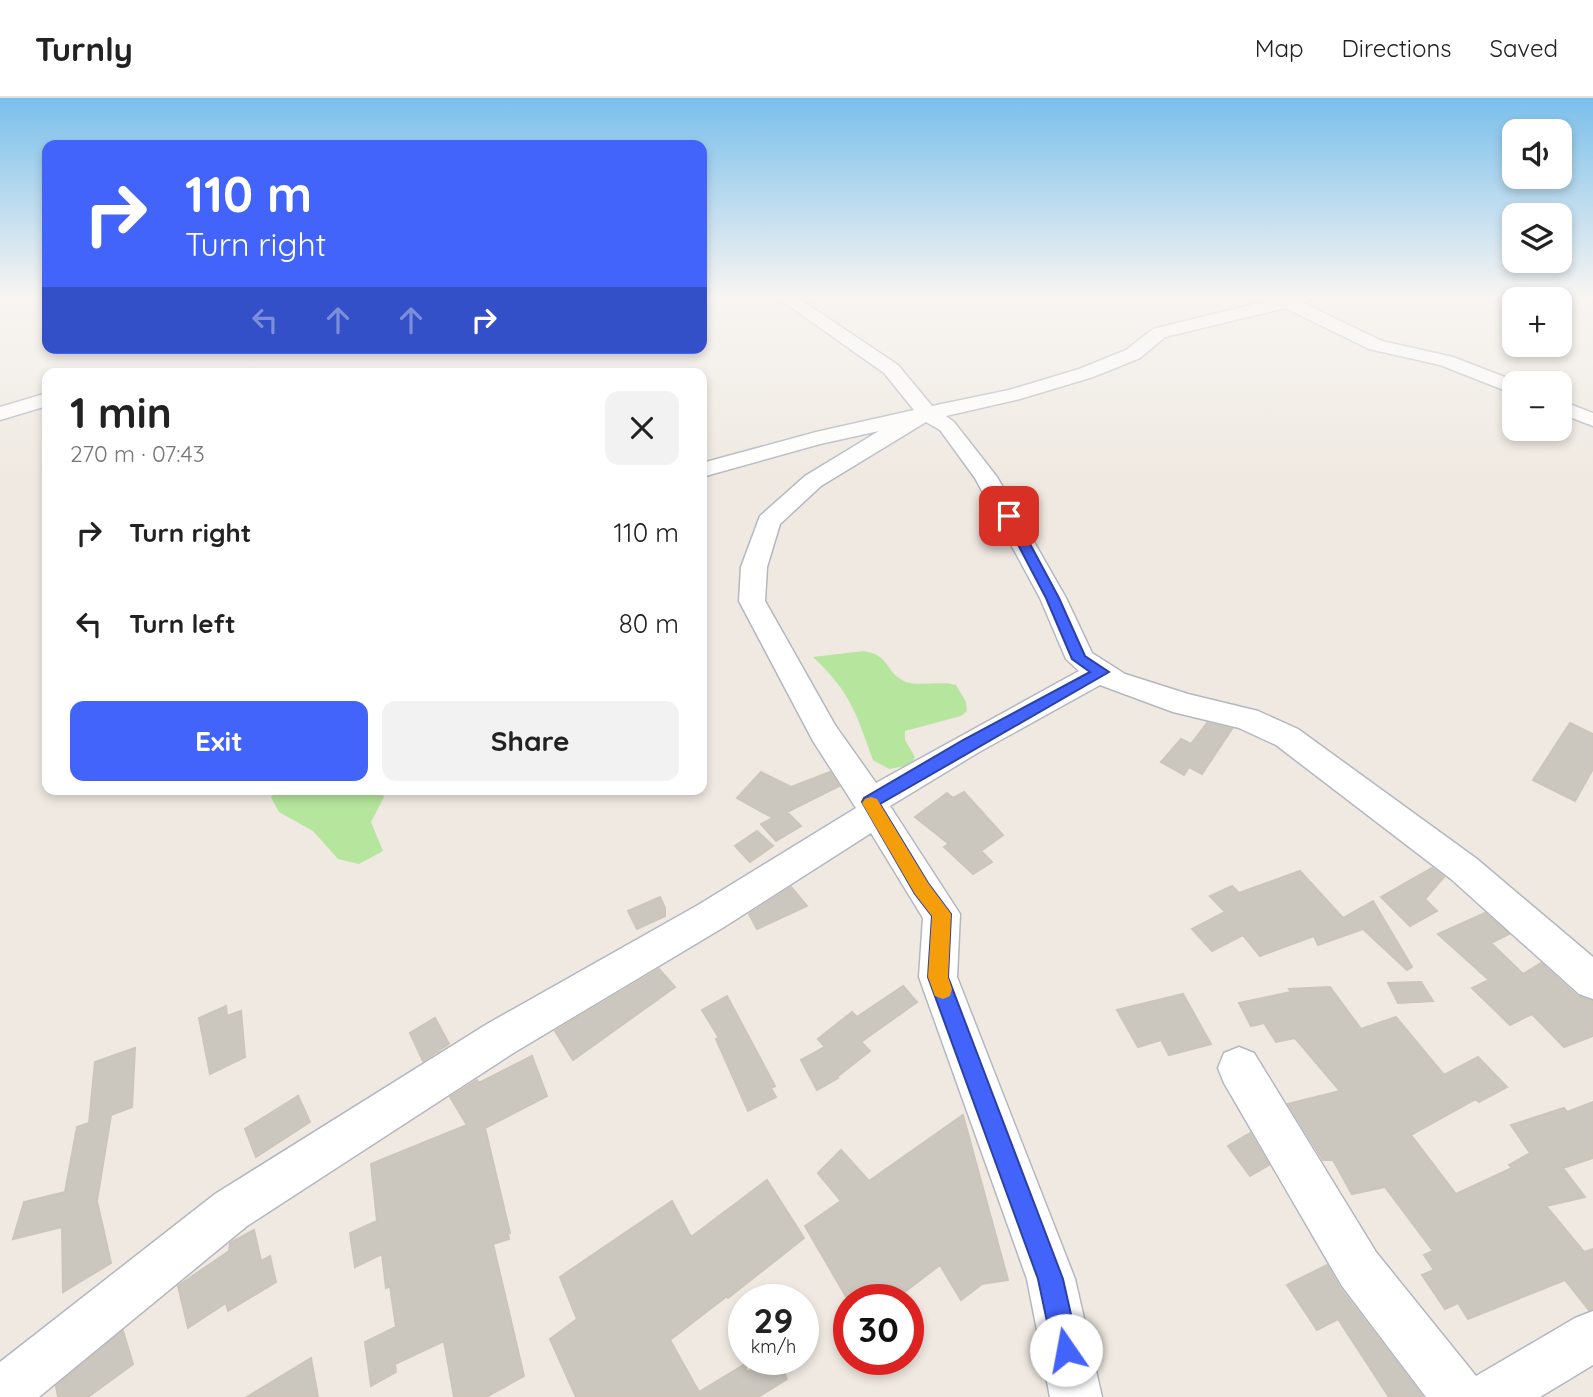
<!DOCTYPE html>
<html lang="en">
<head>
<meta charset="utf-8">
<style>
	:root { --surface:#fff; --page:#f2f2f2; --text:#222; --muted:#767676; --line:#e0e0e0; --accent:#4264fb }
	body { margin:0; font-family:Quicksand,sans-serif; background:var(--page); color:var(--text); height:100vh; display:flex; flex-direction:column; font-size:26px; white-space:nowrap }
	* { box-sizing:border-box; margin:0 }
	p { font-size:23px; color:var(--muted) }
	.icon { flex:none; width:38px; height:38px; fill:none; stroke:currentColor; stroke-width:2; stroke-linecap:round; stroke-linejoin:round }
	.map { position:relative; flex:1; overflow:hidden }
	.details { position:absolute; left:42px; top:270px; width:665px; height:427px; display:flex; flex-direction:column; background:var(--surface); border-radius:14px; box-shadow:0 4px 10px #0003 }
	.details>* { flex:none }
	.hud { position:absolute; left:42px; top:42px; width:665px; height:214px; border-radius:14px; box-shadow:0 4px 10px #0003; background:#4264fb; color:#fff; overflow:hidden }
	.buttons { position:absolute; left:1502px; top:21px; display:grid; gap:14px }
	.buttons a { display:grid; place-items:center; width:70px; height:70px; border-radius:14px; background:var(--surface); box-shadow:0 4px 10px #0003; font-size:35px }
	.speed { position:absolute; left:728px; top:1186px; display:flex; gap:14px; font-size:35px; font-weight:700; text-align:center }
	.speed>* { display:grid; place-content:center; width:91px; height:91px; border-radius:50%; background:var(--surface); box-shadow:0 4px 10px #0003; line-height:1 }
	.speed small { font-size:18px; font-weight:400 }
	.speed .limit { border:10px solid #d22; background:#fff; color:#111 }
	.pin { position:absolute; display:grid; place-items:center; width:60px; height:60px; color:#fff; margin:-30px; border-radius:14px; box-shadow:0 4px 10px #0006 }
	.me { position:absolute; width:77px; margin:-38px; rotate:348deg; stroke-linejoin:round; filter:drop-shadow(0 0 5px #0008) }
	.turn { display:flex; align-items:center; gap:24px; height:147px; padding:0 28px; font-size:32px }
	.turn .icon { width:91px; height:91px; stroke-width:2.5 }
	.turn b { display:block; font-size:49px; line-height:60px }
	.lanes { display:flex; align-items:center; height:66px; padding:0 28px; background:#0003; justify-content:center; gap:35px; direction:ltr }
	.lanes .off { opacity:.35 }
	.round { display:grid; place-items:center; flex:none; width:74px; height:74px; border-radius:14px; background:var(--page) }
	.headline { display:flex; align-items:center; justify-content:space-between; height:119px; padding:0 28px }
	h1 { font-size:42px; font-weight:800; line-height:52px }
	.cta { display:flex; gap:14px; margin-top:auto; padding:14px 28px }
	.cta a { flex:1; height:80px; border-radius:14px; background:var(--accent); color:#fff; font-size:28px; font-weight:800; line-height:80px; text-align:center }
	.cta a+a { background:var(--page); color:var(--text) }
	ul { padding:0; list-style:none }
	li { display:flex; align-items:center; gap:21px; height:91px; padding:0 28px }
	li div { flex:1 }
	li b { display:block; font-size:26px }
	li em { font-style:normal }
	header { display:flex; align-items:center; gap:42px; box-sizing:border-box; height:98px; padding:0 35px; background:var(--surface); border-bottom:2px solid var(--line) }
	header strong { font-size:33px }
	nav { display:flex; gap:38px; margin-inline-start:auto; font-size:24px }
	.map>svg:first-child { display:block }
</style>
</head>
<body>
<header>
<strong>Turnly</strong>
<nav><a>Map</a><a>Directions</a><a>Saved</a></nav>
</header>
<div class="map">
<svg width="1593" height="1299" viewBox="0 0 1593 1299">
	<rect width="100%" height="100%" fill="#efe9e1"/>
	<path fill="#b6e59e" d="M864,553C889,557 885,572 902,582C915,590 939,582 956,587L966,604L967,613L961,618L905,633V642L915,659L911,667L889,671L873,662C856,615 851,595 813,559Z
		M279,691H379L384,699L371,724L383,753L359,766L338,761L313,733L279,714L271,699Z"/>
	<path fill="#cbc7bf" stroke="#cbc5ba" stroke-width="2" d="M1207,625L1232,631L1202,676L1189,669L1184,677L1161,664L1181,641L1191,646Z
		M1570,625L1593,636V671L1575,703L1533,682Z
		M761,674L791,689L830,674L839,688L787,714L801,728L776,743L761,726L773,720L737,700Z
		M964,694L1003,737L981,753L992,764L973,776L944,749L949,746L915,719L947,695L953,700Z
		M757,733L773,748L750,764L735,748Z
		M1432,770L1444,779L1425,801L1437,813L1410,828L1381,799Z
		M1300,773L1343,820L1373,803L1412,869L1407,872L1363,831L1318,847L1314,838L1260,858L1243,837L1212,853L1192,831L1225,814L1210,798L1232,788L1239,795Z
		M791,789L807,808L757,831L749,816Z
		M660,799L665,810V818L637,831L628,813Z
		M1485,815L1509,836L1491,845L1523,876L1541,865L1577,898L1593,903V938L1564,949L1532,916L1510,927L1472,890L1489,882L1438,836Z
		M659,871L675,889L573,962L555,933Z
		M1421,884L1433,903L1398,905L1388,885Z
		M903,888L917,904L861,944L870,953L837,979L838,980L817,992L801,962L825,949L818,941L852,914L857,919Z
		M1330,889L1361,931L1396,919L1444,977L1478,959L1507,989L1479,1004L1476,1001L1411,1037L1456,1096L1512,1070L1509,1067L1530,1055L1511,1027L1564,1010L1567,1014L1593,1004V1060L1563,1070L1585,1099L1546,1108L1584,1154L1593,1151V1211L1589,1212L1565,1182L1468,1221L1458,1205L1445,1211L1422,1177L1434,1172L1424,1157L1433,1153L1385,1089L1352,1096L1333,1062H1323L1288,1006L1340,993L1295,940L1276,944L1264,925L1251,928L1239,905L1291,894L1289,891Z
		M1183,896L1211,946L1169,957L1161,942L1138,949L1117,912Z
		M727,898L775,988L771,990L776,999L748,1013L716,941L719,940L702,912Z
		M226,908L227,918L241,913L245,959L210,976L199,920Z
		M435,920L449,946L423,963L410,935Z
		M135,950L132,1009L111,1017L97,1103L111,1165L63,1194L62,1129L13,1141L24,1104L65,1094L77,1029L89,1025L95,964Z
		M532,958L547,998L485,1030L510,1135L508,1136L509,1141L493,1146L524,1278L486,1299H454L444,1243L395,1266L396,1274L371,1288L365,1244L396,1229L390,1188L386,1190L382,1156L355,1169L350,1135L377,1123L371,1066L467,1027L450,999L477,982L479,985Z
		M298,998L310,1024L256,1059L245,1031Z
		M963,1017L1008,1182L982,1186L961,1202L940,1167L894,1202H848L805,1128L841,1103L818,1075L841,1052L869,1083Z
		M1250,1035L1269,1067L1250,1078L1228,1048Z
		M767,1082L804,1140L728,1200L727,1198L670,1242L699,1294L745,1266L747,1274L767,1262H779L787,1281L758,1299H576L550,1241L577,1221L560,1179L672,1103L691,1139Z
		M254,1132L261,1163L270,1158L276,1184L228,1213L226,1205L188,1230L178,1188L229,1153L230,1145Z
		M1327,1167L1340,1190L1423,1299H1389L1338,1221L1317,1232L1287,1187Z
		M123,1233L133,1266L88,1299H58L56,1288Z
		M311,1260L318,1299H247Z"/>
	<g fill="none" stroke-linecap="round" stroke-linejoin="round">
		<g stroke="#b4b7c1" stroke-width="3">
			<path id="minor" d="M778,200H798L898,267L932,308L1009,292L1079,271L1126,252L1153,231L1278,200H1312L1303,205L1382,243L1453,259L1520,285H1514V296L1440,267L1369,251L1285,210L1165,239L1140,260L1093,279L1020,301L946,318L954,324L997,379L1066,500L1092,555L1125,576L1188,596L1258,613L1298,631L1477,761L1593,859V901L1579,896L1451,781L1276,647L1239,630L1173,614L1100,587L979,654L890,708L960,816L957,879L1075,1181L1102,1299H1050L1027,1181L919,879L923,820L871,735L724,829L515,954L247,1128L39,1299H0V1264L215,1096L487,926L698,807L856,710L813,643L739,503L741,469L760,418L805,378L879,333L820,346L702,379V365L816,334L914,312L884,275ZM926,324L940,332L975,380L1040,500L1066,561L1079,573L876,685L835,627L765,503L767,469L780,426L821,388Z
				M47,295V308L0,322V309Z
				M1559,302L1593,315V328L1559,315Z
				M1239,949L1254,955L1376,1154L1476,1278L1575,1220L1593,1213V1267L1540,1299H1426L1342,1188L1224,985L1218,970L1224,955Z"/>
		</g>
		<use href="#minor" fill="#fff" fill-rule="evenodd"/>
	</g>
	<linearGradient id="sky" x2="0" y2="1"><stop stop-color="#7abfeb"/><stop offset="0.52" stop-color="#f8f5f2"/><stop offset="1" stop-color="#f8f5f2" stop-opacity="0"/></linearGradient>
	<rect width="1593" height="382" fill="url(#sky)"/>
	<path fill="#4264fb" stroke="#2b41a3" stroke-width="2" d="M1009,415L1015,418L1059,500L1085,558L1109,574L880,706L928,785L951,816L948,879L1063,1181L1079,1252L1075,1261L1066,1265L1057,1261L1053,1252L1038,1181L928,879L932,818L915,796L862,704L864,700L963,642L1090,574L1072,561L1046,500L1003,418Z"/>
	<path fill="#f59e0b" d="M871,699L877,701L928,785L951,816L948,879L952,891L950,898L943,901L935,898L928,879L932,818L915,796L862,705L865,701Z"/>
</svg>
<div class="buttons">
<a><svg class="icon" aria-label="sound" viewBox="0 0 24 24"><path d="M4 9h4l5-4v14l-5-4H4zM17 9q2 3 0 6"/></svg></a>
<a><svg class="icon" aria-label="layers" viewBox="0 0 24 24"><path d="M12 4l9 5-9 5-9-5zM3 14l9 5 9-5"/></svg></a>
<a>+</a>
<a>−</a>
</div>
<div class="speed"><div>29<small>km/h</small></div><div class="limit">30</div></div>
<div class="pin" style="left:1009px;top:418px;background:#d93025"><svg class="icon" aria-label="arrive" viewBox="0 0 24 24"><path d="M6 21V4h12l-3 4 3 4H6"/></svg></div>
<svg class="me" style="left:1066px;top:1252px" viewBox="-20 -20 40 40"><circle r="19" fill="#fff"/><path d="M0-13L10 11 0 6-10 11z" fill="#4264fb"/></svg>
<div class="hud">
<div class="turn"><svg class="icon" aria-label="right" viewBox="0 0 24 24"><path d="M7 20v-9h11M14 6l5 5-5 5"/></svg><div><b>110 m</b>Turn right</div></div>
<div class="lanes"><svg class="icon off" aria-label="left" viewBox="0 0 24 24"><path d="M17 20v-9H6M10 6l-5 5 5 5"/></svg><svg class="icon off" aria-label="ahead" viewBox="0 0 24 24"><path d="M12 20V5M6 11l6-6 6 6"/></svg><svg class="icon off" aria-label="ahead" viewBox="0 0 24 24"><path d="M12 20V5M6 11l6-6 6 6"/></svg><svg class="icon" aria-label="right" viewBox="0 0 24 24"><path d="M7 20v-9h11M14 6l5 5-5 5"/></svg></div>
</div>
<section class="details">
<div class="headline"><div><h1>1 min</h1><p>270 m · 07:43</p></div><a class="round"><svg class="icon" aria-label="close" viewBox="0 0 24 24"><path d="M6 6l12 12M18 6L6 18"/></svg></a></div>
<ul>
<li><svg class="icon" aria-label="right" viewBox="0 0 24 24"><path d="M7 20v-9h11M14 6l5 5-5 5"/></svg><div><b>Turn right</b></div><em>110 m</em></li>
<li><svg class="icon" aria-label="left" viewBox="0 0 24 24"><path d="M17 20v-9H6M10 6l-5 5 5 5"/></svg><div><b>Turn left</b></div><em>80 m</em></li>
</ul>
<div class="cta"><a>Exit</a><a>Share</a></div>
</section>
</div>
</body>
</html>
